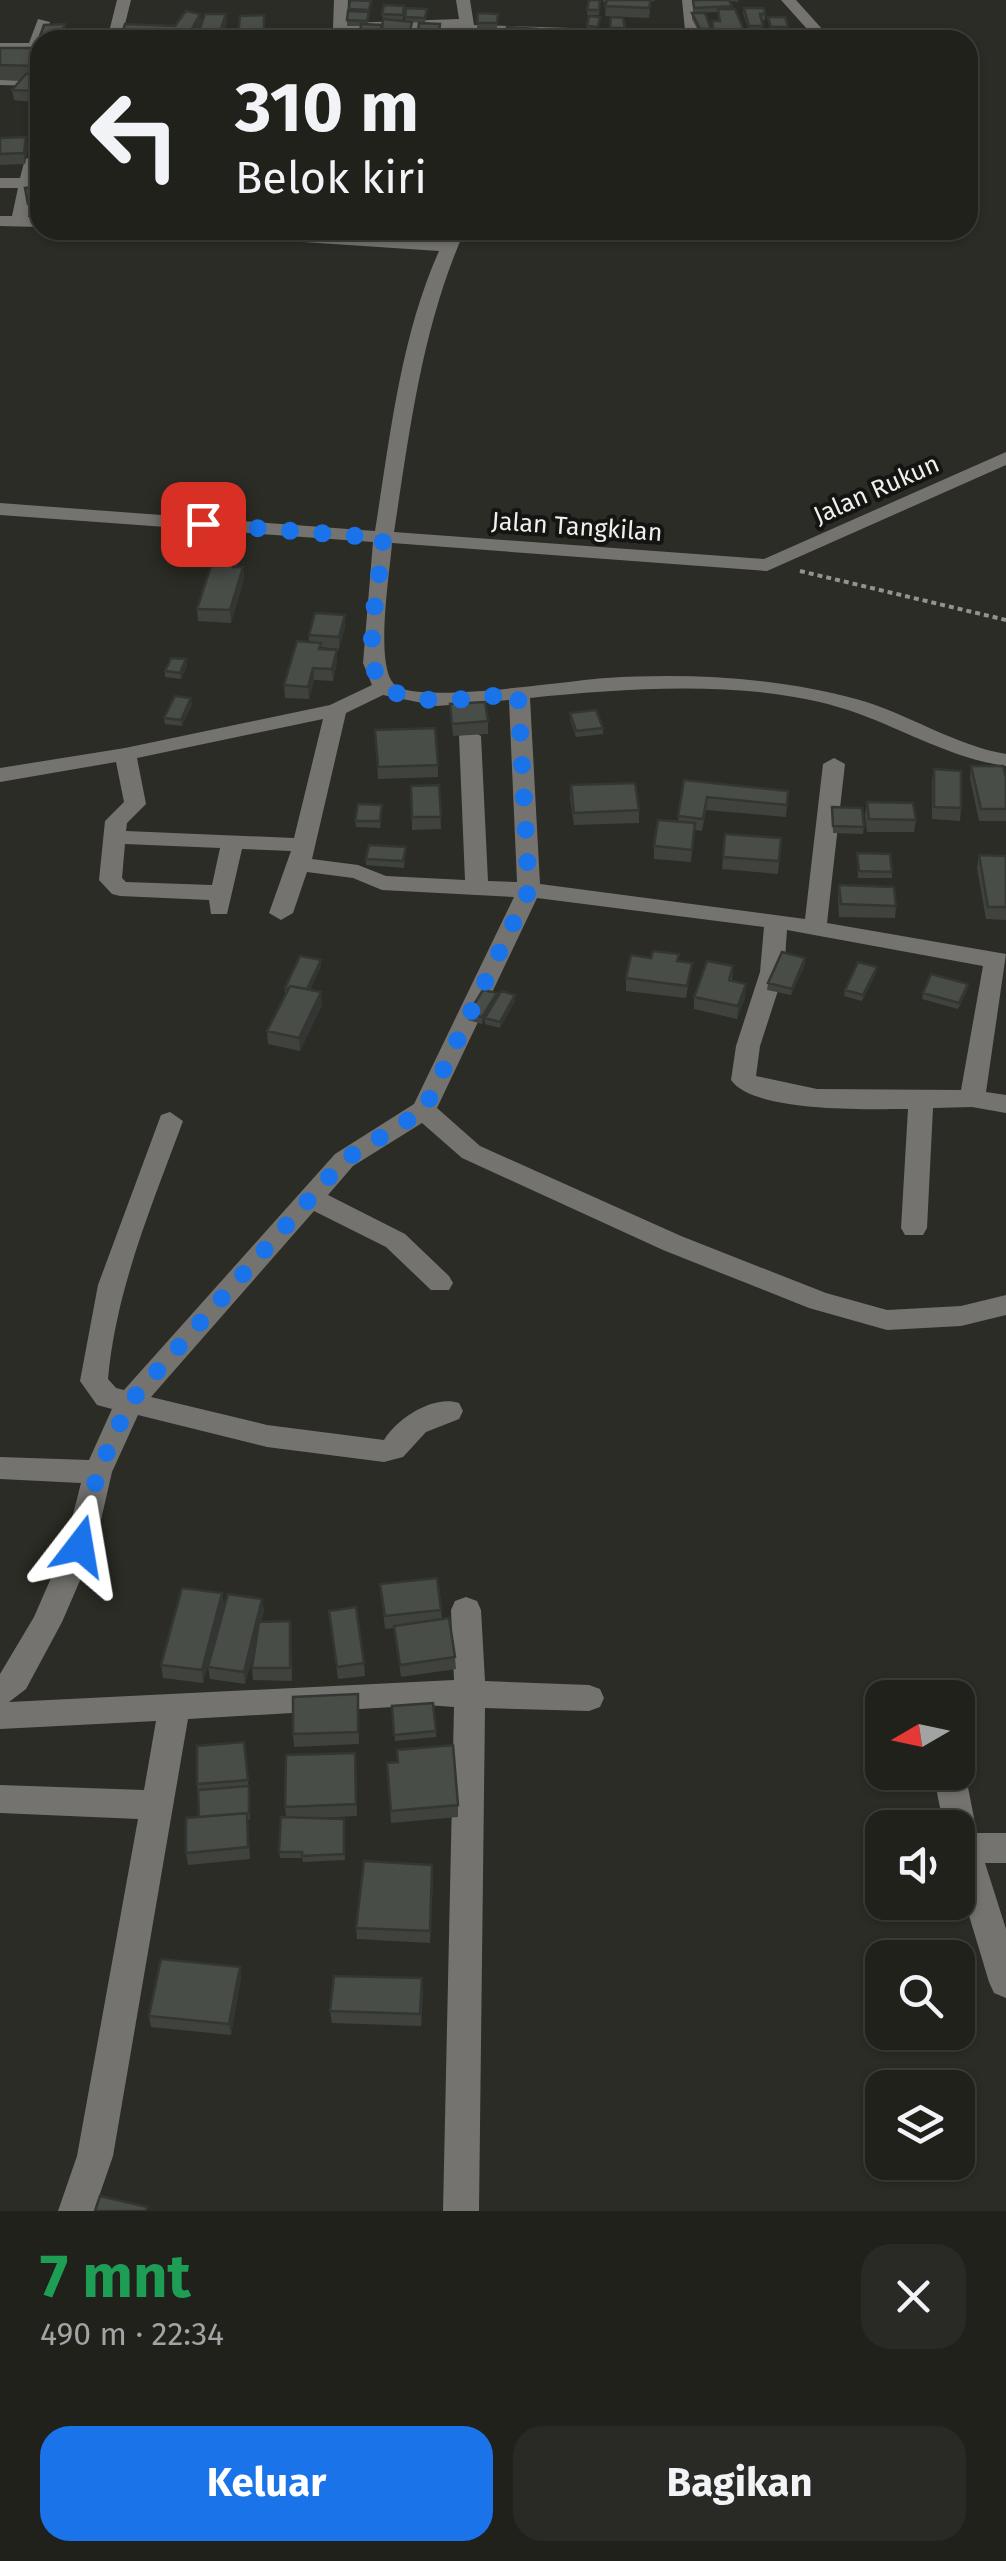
<!DOCTYPE html>
<html lang="id">
<head>
<meta charset="utf-8">
<style>
	:root { --surface:#21211c; --page:#292925; --text:#f1f3f6; --muted:#a2a3a3; --line:#3e3e3b; --accent:#1a73e8 }
	body { margin:0; font-family:"Fira Sans",sans-serif; background:var(--page); color:var(--text); height:100vh; display:flex; flex-direction:column; font-size:38px; white-space:nowrap }
	* { box-sizing:border-box; margin:0 }
	p { font-size:32px; color:var(--muted) }
	.icon { flex:none; width:55px; height:55px; fill:none; stroke:currentColor; stroke-width:2; stroke-linecap:round; stroke-linejoin:round }
	.map { position:relative; height:2211px; overflow:hidden }
	.panel { display:flex; flex-direction:column; background:var(--surface); flex:1 }
	.panel>* { flex:none }
	.banner { position:absolute; left:30px; top:30px; width:948px; height:210px; border-radius:30px; box-shadow:0 2px 8px #0004,0 0 0 2px var(--line); background:#21211c; color:var(--text); overflow:hidden }
	.needle { width:65px; rotate:261deg }
	.fabs { position:absolute; left:865px; top:1680px; display:grid; gap:20px }
	.fabs a { display:grid; place-items:center; width:110px; height:110px; border-radius:20px; background:var(--surface); box-shadow:0 2px 8px #0004,0 0 0 2px var(--line); font-size:50px }
	.pin { position:absolute; display:grid; place-items:center; width:85px; height:85px; color:#fff; margin:-42px; border-radius:20px; box-shadow:0 5px 15px #0006 }
	.me { position:absolute; width:110px; margin:-55px; rotate:14deg; stroke-linejoin:round; filter:drop-shadow(0 0 8px #0008) }
	.turn { display:flex; align-items:center; gap:35px; height:210px; padding:0 40px; font-size:45px }
	.turn .icon { width:130px; height:130px; stroke-width:2.5 }
	.turn b { display:block; font-size:70px; line-height:85px }
	.round { display:grid; place-items:center; flex:none; width:105px; height:105px; border-radius:30px; background:var(--page) }
	.summary { display:flex; align-items:center; justify-content:space-between; height:170px; padding:0 40px }
	h1 { font-size:60px; font-weight:700; line-height:75px; color:#1e9e55 }
	.primary-button { display:flex; gap:20px; margin-top:auto; padding:20px 40px }
	.primary-button a { flex:1; height:115px; border-radius:30px; background:var(--accent); color:#fff; font-size:40px; font-weight:700; line-height:115px; text-align:center }
	.primary-button a+a { background:var(--page); color:var(--text) }
	.map>svg:first-child { display:block }
</style>
</head>
<body>
<div class="map">
<svg width="1006" height="2211" viewBox="0 0 1006 2211">
	<rect width="100%" height="100%" fill="#2c2c26"/>
	<g fill="none" stroke-linecap="round" stroke-linejoin="round">
		<path stroke="#94948f" stroke-width="4" stroke-dasharray="5 4" stroke-linecap="butt" d="M800,571L1006,620"/>
		<path fill="#747370" fill-rule="evenodd" d="M117,0H131L121,40H107Z
			M334,0H348L347,23L459,19L456,0H470L474,25L603,29L625,40L475,34L476,40H462L460,28L349,32L352,40H338L333,28Z
			M682,0H696L700,40H686Z
			M781,0H796L832,40H817Z
			M38,19L50,22L45,40H40V52L0,51V43H29Z
			M0,77L40,78V86L0,85Z
			M40,155L28,217H40V227L0,226V216H12L18,188H0V178H20L25,159Z
			M188,230H268L443,242L449,230H465C422,326 410,429 394,532L764,559L1006,452V465L767,571L392,543C390,573 374,666 395,685C418,705 570,680 606,678C688,673 777,677 856,699C908,713 953,745 1006,754V766C949,758 902,728 848,710C755,679 627,688 530,698L540,884L805,919L823,764L834,758L845,764L827,923L1006,954L986,1092L1006,1095V1113L972,1107L933,1108L927,1228L923,1235H905L901,1228L908,1109C869,1109 754,1113 731,1080L736,1046L760,972L764,927L537,898L437,1108L480,1146L681,1236L826,1293L887,1310L961,1306L1006,1295V1315L961,1326L887,1330L809,1308L663,1250L462,1158L422,1123L353,1166L328,1195L405,1234L449,1276L453,1283L449,1290H431L386,1247L314,1211L151,1397L267,1425L384,1440C398,1418 433,1395 459,1403L463,1411L459,1419L426,1432L403,1457L384,1462L267,1447L138,1415L112,1472L95,1546L62,1622L26,1689L9,1702L454,1680L451,1610L455,1601L466,1597L477,1601L481,1610L485,1681L589,1685L600,1689L604,1698L600,1707L589,1711L485,1708L479,2211H443L454,1707L427,1705L188,1719L113,2156L94,2211H58L77,2156L138,1819L0,1813V1785L144,1790L156,1721L0,1729V1674L34,1617L65,1546L81,1483L0,1479V1457L89,1460L112,1409L97,1405L80,1381L98,1285L161,1115L170,1112L183,1121C152,1205 116,1289 108,1379L116,1388L124,1390L335,1154L414,1104L514,897L382,890L353,878L307,872L293,913L281,920L269,913L291,851L242,849L227,914H211L209,900L120,896L112,894L99,880L105,821L124,802L116,762L0,782V768L125,748L330,705L372,685L363,663L373,542L0,515V503L375,531C390,438 400,338 439,251L196,235ZM383,695L437,706L509,700L517,882L488,881L481,736L470,730L459,736L465,880L386,876L358,865L312,859L346,713ZM323,719L294,838L126,831L127,823L146,804L137,758ZM125,844L220,848L212,885L126,882L122,878ZM787,930L983,966L961,1090L817,1089L756,1076L760,1046L784,972Z
			M800,230H895C880,241 815,241 800,230Z
			M958,1761L965,1772L977,1833H1006V1863H985L1006,1929V1998L994,1993L989,1982L958,1879V1828H944L933,1772H958Z"/>
	</g>
	<path fill="#3f423d" d="M350,0L371,1L368,24L382,30L380,39L360,38L361,26H347Z
		M589,0H600L599,15H587Z
		M603,0H656L651,2L649,18L605,16L606,2H603Z
		M693,0H738V2L730,1L732,9L744,30V35L714,36L712,21H719L718,12L693,13Z
		M404,6L403,20L383,19L382,14Z
		M406,8L427,14L425,23L410,22L412,27L410,35L383,34V19L405,22Z
		M744,8L765,14V20H761L763,31H749L743,13Z
		M478,13L498,14L497,29L477,28Z
		M692,13L711,29V34H700L692,19Z
		M200,14L201,24L192,40H123L122,34L175,26Z
		M264,15L265,40H238V35Z
		M600,17L598,32H587V26Z
		M611,17L625,28L624,33H610Z
		M768,17L788,27V32H770Z
		M419,23L440,24L439,38L418,37Z
		M537,29L535,40H502L506,38V34Z
		M0,48H40V93L32,102L14,100L12,90L20,81L0,80Z
		M0,138L28,147L25,164L0,165Z
		M40,187V215H30L25,188Z
		M302,230H347V235H302Z
		M387,230H432L433,242L388,239Z
		M237,553V567H243L244,579L231,623L198,621L197,609L224,566Z
		M345,627L339,649L321,647V649L337,662L333,681L314,680L309,699L285,698L284,685L309,642V635Z
		M186,659L187,665L181,679L165,677V671Z
		M192,704L182,726L165,724L164,718Z
		M450,704L488,721V734L453,736Z
		M570,713L603,728V734L576,737L570,719Z
		M375,730L438,765V777L378,779Z
		M971,766L1006,778V821H979L970,778Z
		M934,769L961,808L960,821L932,819V781Z
		M684,780L788,791L786,817L706,810L702,831L694,830L691,862L654,859V846L678,822Z
		M439,785L441,829L412,830L411,786Z
		M571,785L639,810V823L574,825L570,798Z
		M867,802L916,820L914,832H867L865,815Z
		M832,807L864,827L863,834L833,833Z
		M382,811L380,828L356,827L355,821Z
		M725,834L781,838L778,874L722,869Z
		M406,847L404,868L366,865V859Z
		M857,853L892,872V878H858Z
		M979,855L1006,856V920L986,919L977,868Z
		M839,885L896,906L895,918L839,917L838,897Z
		M679,954L678,961L692,963L686,998L626,991V978L651,958Z
		M805,965L791,995L767,990L768,983Z
		M321,966L310,990L322,1005L300,1051L268,1044L267,1031L285,994V988Z
		M733,966L732,981L746,984L745,997L737,1019L694,1009V997Z
		M877,967L876,973L862,1001L844,996L845,990Z
		M968,984L967,990L958,1009L922,999L923,993Z
		M497,993V998L515,995V1001L500,1028L485,1024V1019L482,1024L468,1020V1014Z
		M380,1584L441,1610L442,1619L455,1657L456,1669L401,1677L394,1628L385,1629Z
		M222,1593L224,1605L203,1683L163,1678L161,1665Z
		M262,1599L264,1611L261,1622L291,1633L292,1681L253,1680L252,1668L255,1647L245,1684L210,1679L208,1667Z
		M330,1623L364,1663L365,1676L338,1679Z
		M358,1694L359,1744L294,1747L293,1734Z
		M392,1706L436,1731V1737L395,1741Z
		M244,1742L249,1792L250,1819L248,1820L250,1859L188,1865L186,1853L199,1817L197,1784Z
		M387,1763L458,1805V1817L391,1823Z
		M356,1765L357,1816L320,1818L344,1819L345,1860L303,1862L302,1858H280L279,1852L286,1817L285,1807Z
		M433,1877L430,1943L357,1939L356,1928Z
		M240,1967L241,1978L231,2035L151,2027L149,2016Z
		M423,1990L421,2026L332,2023L330,2011Z"/>
	<path fill="#333632" d="M200,14L201,24L192,40H188V36Z
		M226,14L227,24L221,40H218Z
		M40,82V93L32,102L31,91Z
		M26,137L28,147L25,164L24,153Z
		M243,567L244,579L231,623L230,610Z
		M345,615V627L339,649V637Z
		M337,650V662L333,681L332,669Z
		M186,659L187,665L181,679L180,673Z
		M313,668L314,680L309,699L308,687Z
		M191,698L192,704L182,726L181,720Z
		M805,958V965L791,995L792,989Z
		M321,960V966L306,998V992Z
		M877,967L876,973L862,1001L863,995Z
		M746,984L745,997L737,1019L738,1006Z
		M321,992L322,1005L300,1051L299,1038Z
		M497,993V1000L482,1024V1017Z
		M515,995V1001L500,1028V1022Z
		M222,1593L224,1605L203,1683L202,1670Z
		M262,1599L264,1611L245,1684L244,1672Z
		M240,1967L241,1978L231,2035L229,2024Z"/>
	<path fill="#494d47" stroke="#333632" stroke-width="2.5" d="M350,0L371,1L369,10L349,9Z
		M589,0H600L599,10H587Z
		M607,0H651L649,8L605,6Z
		M693,0H729L732,6L694,8Z
		M384,5L404,6L403,15L382,14Z
		M406,8L427,9L425,18L405,17Z
		M744,8H764L765,14H760L763,26H749Z
		M718,9H735L744,30L714,31L712,21H720Z
		M186,11L200,14L188,36L122,34L125,24L175,26Z
		M348,11L369,12L367,21L347,20Z
		M478,13L498,14L497,23H477Z
		M692,13H705L711,29H700Z
		M205,14H226L218,38L197,37Z
		M264,15V36L238,35L240,16Z
		M589,16L600,17L598,27L587,26Z
		M611,17L623,18L625,28H610Z
		M768,17H785L788,27H771Z
		M383,19L412,22L410,30L382,29Z
		M419,23L440,24L439,33L418,32Z
		M65,24L59,39H39L44,25Z
		M361,24L382,25L380,34L360,33Z
		M507,27L537,29L535,35L506,34Z
		M635,31L648,32L650,40H636Z
		M797,32L802,40H772L770,34Z
		M564,37H580V40H564Z
		M501,38H524V40H502Z
		M0,48H40V66L0,65Z
		M26,74H40V82L31,91L12,90Z
		M26,137L24,153L0,154V138Z
		M37,156H40V178H36Z
		M40,187V204H28L25,188Z
		M228,552L237,553L233,567H243L230,610L197,609L211,566H224Z
		M315,613L345,615L339,637L309,635Z
		M297,641L321,643L319,649L337,650L332,669L313,668L308,687L284,685Z
		M171,658L186,659L180,673L165,671Z
		M175,696L191,698L181,720L164,718Z
		M485,702L488,721L452,724L450,704Z
		M596,710L603,728L576,731L570,713Z
		M435,728L438,765L378,767L375,730Z
		M971,766H1003L1006,778V809H981Z
		M934,769L961,771V808L934,807Z
		M684,780L788,791L787,805L707,797L703,819L678,816Z
		M635,783L639,810L574,813L571,785Z
		M439,785L441,817H412L411,786Z
		M867,802L913,803L916,820L869,819Z
		M358,804L382,805L380,821H355Z
		M832,807L862,808L864,827L833,826Z
		M658,820L695,823L692,850L654,846Z
		M725,834L781,838L779,861L723,857Z
		M369,845L406,847L403,861L366,859Z
		M857,853L890,854L892,872L859,871Z
		M979,855L1006,856V907H988Z
		M839,885L894,887L896,906L841,904Z
		M653,951L679,954L677,961L692,963L687,986L626,978L631,955L651,958Z
		M782,952L805,958L792,989L768,983Z
		M300,956L321,960L307,989L290,986L288,989L285,988Z
		M707,961L733,966L729,980L746,984L738,1006L694,997Z
		M858,962L877,967L863,995L845,990Z
		M931,974L968,984L959,1003L923,993Z
		M290,986L321,992L299,1038L267,1031Z
		M483,990L497,993L482,1017L468,1014Z
		M501,991L515,995L500,1022L485,1018Z
		M437,1578L441,1610L385,1616L380,1584Z
		M182,1588L222,1593L202,1670L161,1665Z
		M228,1594L262,1599L244,1672L208,1667Z
		M356,1607L364,1663L337,1667L329,1611Z
		M449,1618L455,1657L400,1665L394,1626Z
		M290,1621V1668H252L259,1622Z
		M358,1694V1732L293,1734V1697Z
		M433,1703L436,1731L394,1735L392,1706Z
		M244,1742L248,1780L197,1784V1746Z
		M453,1745L458,1805L391,1811L387,1763L398,1762L397,1750Z
		M355,1753L356,1804L285,1807L286,1755Z
		M249,1786V1813L199,1817L198,1790Z
		M247,1813L248,1847L186,1853V1818Z
		M281,1817L344,1819V1854L302,1856V1852H279Z
		M364,1861L432,1865L430,1931L356,1928Z
		M161,1959L240,1967L229,2024L149,2016Z
		M334,1976L422,1978L420,2014L330,2011Z
		M100,2196L147,2207L146,2211H95Z"/>
	<g fill="none" stroke-linecap="round" stroke-linejoin="round">
		<path stroke="#1a73e8" stroke-width="18" stroke-dasharray="0 32.4" d="M80,1546L98,1472L129,1403L344,1160L424,1110L529,890L518,693C481,696 379,719 373,662C368,623 381,578 383,538L203,524"/>
	</g>
	<g text-anchor="middle" stroke-width="8" stroke-linejoin="round" paint-order="stroke">
		<g font-size="25" fill="#efefeb" stroke="#141512">
			<text transform="translate(876 489) rotate(-24)" y="9">Jalan Rukun</text>
			<text transform="translate(577 526) rotate(4)" y="9">Jalan Tangkilan</text>
		</g>
	</g>
</svg>
<div class="fabs">
<a><svg class="needle" viewBox="-14 -14 28 28"><path d="M0-13l5 13h-10z" fill="#e53935"/><path d="M0 13l5-13h-10z" fill="#a2a3a3"/></svg></a>
<a><svg class="icon" aria-label="sound" viewBox="0 0 24 24"><path d="M4 9h4l5-4v14l-5-4H4zM17 9q2 3 0 6"/></svg></a>
<a><svg class="icon" aria-label="search" viewBox="0 0 24 24"><circle cx="10" cy="10" r="6"/><path d="M15 15l6 6"/></svg></a>
<a><svg class="icon" aria-label="layers" viewBox="0 0 24 24"><path d="M12 4l9 5-9 5-9-5zM3 14l9 5 9-5"/></svg></a>
</div>
<div class="pin" style="left:203px;top:524px;background:#d93025"><svg class="icon" aria-label="arrive" viewBox="0 0 24 24"><path d="M6 21V4h12l-3 4 3 4H6"/></svg></div>
<svg class="me" style="left:80px;top:1546px" viewBox="-20 -20 40 40"><path d="M0-17L14 15 0 8-14 15z" fill="#1a73e8" stroke="#fff" stroke-width="4"/></svg>
<div class="banner">
<div class="turn"><svg class="icon" aria-label="left" viewBox="0 0 24 24"><path d="M17 20v-9H6M10 6l-5 5 5 5"/></svg><div><b>310 m</b>Belok kiri</div></div>
</div>
</div>
<section class="panel">
<div class="summary"><div><h1>7 mnt</h1><p>490 m · 22:34</p></div><a class="round"><svg class="icon" aria-label="close" viewBox="0 0 24 24"><path d="M6 6l12 12M18 6L6 18"/></svg></a></div>
<div class="primary-button"><a>Keluar</a><a>Bagikan</a></div>
</section>
</body>
</html>
